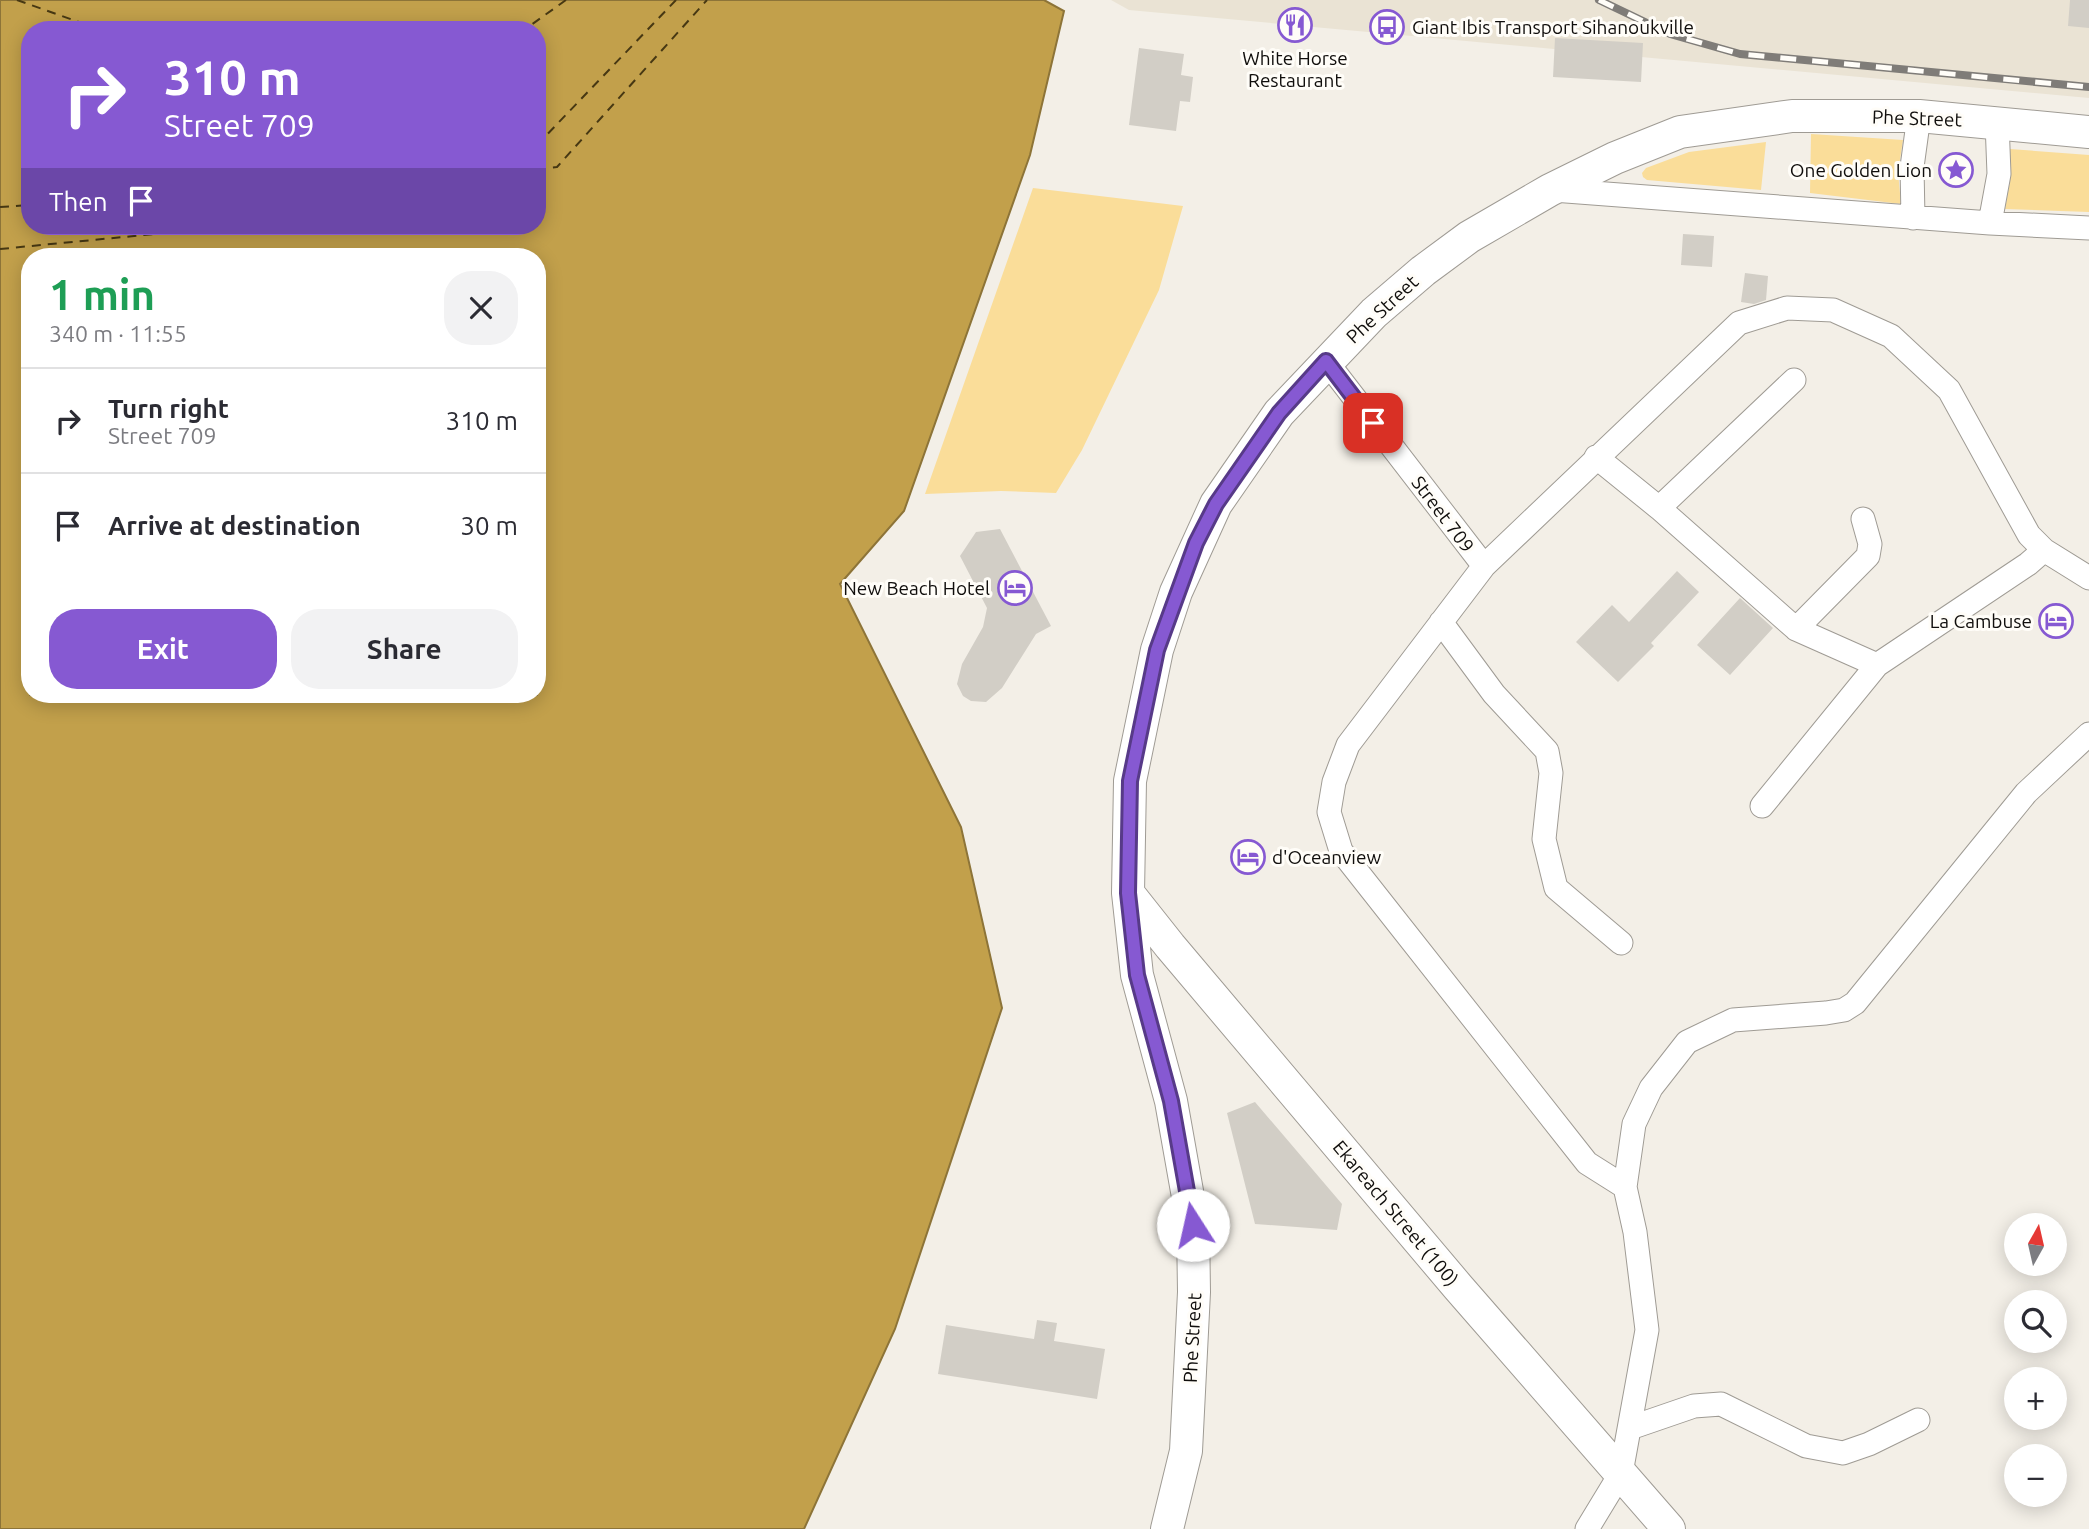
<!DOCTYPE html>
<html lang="en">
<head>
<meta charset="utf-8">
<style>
	:root { --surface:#fff; --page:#f2f2f3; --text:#2b2b33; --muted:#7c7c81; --line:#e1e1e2; --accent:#8659d2 }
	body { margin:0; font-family:Ubuntu,sans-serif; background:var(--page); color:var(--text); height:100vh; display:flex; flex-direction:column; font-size:26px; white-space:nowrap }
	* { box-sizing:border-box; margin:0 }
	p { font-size:23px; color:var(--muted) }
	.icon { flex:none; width:38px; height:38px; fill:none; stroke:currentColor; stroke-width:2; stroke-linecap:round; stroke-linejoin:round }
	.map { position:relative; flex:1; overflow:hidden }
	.side { position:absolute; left:21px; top:248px; width:525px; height:455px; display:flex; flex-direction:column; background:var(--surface); border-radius:28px; box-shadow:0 4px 18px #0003 }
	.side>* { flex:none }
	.hud { position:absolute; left:21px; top:21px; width:525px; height:214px; border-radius:28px; box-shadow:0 4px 18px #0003; background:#8659d2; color:#fff; overflow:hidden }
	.needle { width:46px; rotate:8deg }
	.fabs { position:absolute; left:2004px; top:1213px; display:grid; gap:14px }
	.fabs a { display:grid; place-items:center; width:63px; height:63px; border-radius:50%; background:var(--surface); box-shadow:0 4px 18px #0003; font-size:35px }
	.pin { position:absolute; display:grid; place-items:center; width:60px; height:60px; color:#fff; margin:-30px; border-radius:14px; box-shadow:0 4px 10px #0006 }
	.me { position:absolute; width:77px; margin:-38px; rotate:350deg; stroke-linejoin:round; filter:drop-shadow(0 0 5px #0008) }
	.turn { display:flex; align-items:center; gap:24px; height:147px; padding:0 28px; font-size:32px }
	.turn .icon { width:91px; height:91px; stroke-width:2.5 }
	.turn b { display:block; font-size:49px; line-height:60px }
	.then { display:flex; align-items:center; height:66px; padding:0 28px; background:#0003; gap:14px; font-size:26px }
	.round { display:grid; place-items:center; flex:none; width:74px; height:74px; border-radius:28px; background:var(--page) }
	.head { display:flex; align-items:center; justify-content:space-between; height:119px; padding:0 28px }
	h1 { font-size:42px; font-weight:700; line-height:52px; color:#1e9e55 }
	.button { display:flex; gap:14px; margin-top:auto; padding:14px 28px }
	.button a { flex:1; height:80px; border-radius:28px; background:var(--accent); color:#fff; font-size:28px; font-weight:700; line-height:80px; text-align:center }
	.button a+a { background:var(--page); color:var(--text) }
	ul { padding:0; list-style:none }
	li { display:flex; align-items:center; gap:21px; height:105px; padding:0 28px; border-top:2px solid var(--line) }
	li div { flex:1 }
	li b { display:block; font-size:26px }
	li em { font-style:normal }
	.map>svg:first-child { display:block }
</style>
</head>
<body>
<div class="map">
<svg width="2089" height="1529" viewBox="0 0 2089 1529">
	<rect width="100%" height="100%" fill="#f3efe7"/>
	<path fill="#eae3d4" d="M1111,0H2089V98L1129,10Z"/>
	<path fill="#fadd99" d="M1811,134L1903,140L1898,172L1901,204L1810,193Z
		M1766,142L1761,190L1647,180L1643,177L1642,173L1646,168L1689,152Z
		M2010,149L2089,155V212L2005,209L2010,181Z
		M1033,188L1183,206L1159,290L1082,450L1056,493L1001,491L925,494Z"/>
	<path fill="#c2a04b" stroke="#8d7438" stroke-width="2" fill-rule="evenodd" d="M0,0H1044L1064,11L1030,155L904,511L840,584L961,827L1002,1008L895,1329L804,1529H0ZM30,30H537V226H30ZM30,257H537V695H30Z"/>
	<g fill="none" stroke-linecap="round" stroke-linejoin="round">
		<path stroke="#473813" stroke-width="2" stroke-dasharray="9 7" stroke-linecap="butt" d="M17,0L101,30
			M197,30L531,25L566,0
			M537,145L676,0
			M537,169L557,167L707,0
			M0,207L30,205
			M0,249L237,226"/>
	</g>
	<path fill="#d2cec6" d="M2070,0H2089V28L2068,26Z
		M1555,38L1643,43L1641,82L1553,77Z
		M1139,48L1184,54L1181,75L1193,77L1190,102L1180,101L1176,131L1129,125Z
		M1683,234L1714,236L1712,267L1681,265Z
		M1745,273L1768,276L1766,300L1754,304L1741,302Z
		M1000,529L1051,626L1036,634L1002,688L986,702L971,701L963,696L957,684L962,664L983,627L987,608L960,556L976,532Z
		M1677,571L1699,592L1651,643L1654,646L1618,682L1576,642L1612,605L1629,622Z
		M1740,598L1773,628L1730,675L1697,645Z
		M1255,1102L1342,1204L1337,1230L1255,1224L1227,1113Z
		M1037,1320L1057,1323L1054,1341L1105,1349L1097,1399L938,1374L946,1325L1034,1339Z"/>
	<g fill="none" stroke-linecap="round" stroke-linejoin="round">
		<g stroke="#9f9b94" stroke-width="25">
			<path id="street" d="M1553,190L1990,223L2089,228
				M1913,218L1912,167L1919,116
				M1990,223L1999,174L1997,122
				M1326,361L1484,566
				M1596,457L1659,508L1796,629L1877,665L2028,564L2044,550
				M1659,508L1794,380
				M1441,622L1494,694L1547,751L1551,773L1544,839L1556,888L1621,943
				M1796,629L1868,556L1870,544L1863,519
				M1762,806L1877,665
				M1625,1187L1587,1163L1341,851L1329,812L1334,782L1348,745L1484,566L1739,323L1787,308L1833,310L1891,336L1949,390L2029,535L2044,550L2089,578
				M1630,1428L1694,1406L1721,1404L1806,1446L1843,1453L1869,1444L1918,1420
				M1587,1529L1621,1473L1647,1330L1635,1232L1625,1187L1634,1124L1651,1088L1687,1042L1733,1020L1826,1013L1844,1010L1855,1003L2026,793L2089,734"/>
		</g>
		<g stroke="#9f9b94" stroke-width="34">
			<path id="secondary" d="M1128,893L1170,946L1458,1287L1669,1529
				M1167,1529L1186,1451L1194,1292L1193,1225L1171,1101L1137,975L1128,893L1130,781L1157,650L1176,592L1216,504L1279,413L1374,313L1423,271L1469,237L1550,190L1615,158L1680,132L1792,116H1919L2089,132"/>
		</g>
		<use href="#street" stroke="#fff" stroke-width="23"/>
		<use href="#secondary" stroke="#fff" stroke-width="32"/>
		<g stroke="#7f7c78" stroke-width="8">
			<path id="rail" d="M1599,0L1670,34L1740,54L2089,87"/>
		</g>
		<use href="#rail" stroke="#fffdf8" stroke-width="5" stroke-dasharray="16" stroke-linecap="butt"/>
	</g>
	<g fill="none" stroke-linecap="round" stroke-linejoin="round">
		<g stroke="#573a88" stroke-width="18">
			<path id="route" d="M1193,1225L1171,1101L1137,975L1128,893L1130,781L1157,650L1196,543L1216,504L1279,413L1326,361L1373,423"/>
		</g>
		<use href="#route" stroke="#8659d2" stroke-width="12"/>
	</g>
	<defs>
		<g id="restaurant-ring" transform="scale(1.75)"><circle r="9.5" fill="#fffdf8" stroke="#8659d2" stroke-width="1.5"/><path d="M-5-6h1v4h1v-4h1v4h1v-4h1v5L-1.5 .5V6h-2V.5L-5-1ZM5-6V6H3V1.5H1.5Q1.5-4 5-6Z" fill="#8659d2"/></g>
		<g id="bus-ring" transform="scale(1.75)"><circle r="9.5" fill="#fffdf8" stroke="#8659d2" stroke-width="1.5"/><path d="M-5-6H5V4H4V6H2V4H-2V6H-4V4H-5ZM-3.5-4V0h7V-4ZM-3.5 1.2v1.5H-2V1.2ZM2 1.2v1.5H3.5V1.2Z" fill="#8659d2"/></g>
		<g id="sight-ring" transform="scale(1.75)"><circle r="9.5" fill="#fffdf8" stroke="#8659d2" stroke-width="1.5"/><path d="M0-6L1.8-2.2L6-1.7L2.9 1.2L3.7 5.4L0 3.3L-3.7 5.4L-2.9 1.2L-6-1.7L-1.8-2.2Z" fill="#8659d2"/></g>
		<g id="hotel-ring" transform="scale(1.75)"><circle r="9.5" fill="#fffdf8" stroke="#8659d2" stroke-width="1.5"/><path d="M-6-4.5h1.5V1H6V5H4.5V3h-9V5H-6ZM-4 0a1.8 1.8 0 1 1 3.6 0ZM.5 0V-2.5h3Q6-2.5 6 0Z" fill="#8659d2"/></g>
	</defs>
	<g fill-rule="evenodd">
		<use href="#restaurant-ring" x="1295" y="25"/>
		<use href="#bus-ring" x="1387" y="27"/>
		<use href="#sight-ring" x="1956" y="170"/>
		<use href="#hotel-ring" x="1015" y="588"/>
		<use href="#hotel-ring" x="2056" y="621"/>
		<use href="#hotel-ring" x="1248" y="857"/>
	</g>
	<g text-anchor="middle" stroke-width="6" stroke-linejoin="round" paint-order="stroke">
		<g font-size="19" fill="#100e0c" stroke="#fffdf8" text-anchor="end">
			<text x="1412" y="34" text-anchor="start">Giant Ibis Transport Sihanoukville</text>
			<text x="1295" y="65" text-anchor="middle">White Horse<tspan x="1295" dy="22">Restaurant</tspan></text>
			<text x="1932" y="177">One Golden Lion</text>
			<text x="990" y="595">New Beach Hotel</text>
			<text x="2032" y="628">La Cambuse</text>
			<text x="1272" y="864" text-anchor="start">d'Oceanview</text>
		</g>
		<g font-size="19" fill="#100e0c" stroke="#fffdf8">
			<text transform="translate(1917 118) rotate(2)" y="7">Phe Street</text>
			<text transform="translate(1382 309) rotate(-43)" y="7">Phe Street</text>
			<text transform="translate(1443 514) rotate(53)" y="7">Street 709</text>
			<text transform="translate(1396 1213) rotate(50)" y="7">Ekareach Street (100)</text>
			<text transform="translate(1192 1338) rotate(-87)" y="7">Phe Street</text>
		</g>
	</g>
</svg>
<div class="fabs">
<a><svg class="needle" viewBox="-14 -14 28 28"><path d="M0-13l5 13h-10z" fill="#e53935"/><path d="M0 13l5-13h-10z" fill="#7c7c81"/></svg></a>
<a><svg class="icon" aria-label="search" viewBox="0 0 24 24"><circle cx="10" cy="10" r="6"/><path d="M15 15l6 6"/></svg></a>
<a>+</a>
<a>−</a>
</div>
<div class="pin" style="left:1373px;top:423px;background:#d93025"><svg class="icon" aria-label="arrive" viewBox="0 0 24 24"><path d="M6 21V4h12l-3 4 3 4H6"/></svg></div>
<svg class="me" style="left:1193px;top:1225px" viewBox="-20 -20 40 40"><circle r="19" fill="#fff"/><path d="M0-13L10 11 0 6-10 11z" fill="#8659d2"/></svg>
<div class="hud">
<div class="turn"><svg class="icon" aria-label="right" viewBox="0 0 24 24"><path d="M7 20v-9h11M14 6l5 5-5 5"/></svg><div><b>310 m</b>Street 709</div></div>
<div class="then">Then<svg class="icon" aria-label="arrive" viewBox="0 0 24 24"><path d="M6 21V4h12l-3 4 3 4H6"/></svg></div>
</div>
<section class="side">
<div class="head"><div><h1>1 min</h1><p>340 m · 11:55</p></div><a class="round"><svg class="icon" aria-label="close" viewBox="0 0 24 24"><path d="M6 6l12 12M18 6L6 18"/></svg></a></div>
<ul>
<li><svg class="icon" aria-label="right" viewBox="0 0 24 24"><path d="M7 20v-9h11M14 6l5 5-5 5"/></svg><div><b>Turn right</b><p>Street 709</p></div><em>310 m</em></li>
<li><svg class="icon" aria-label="arrive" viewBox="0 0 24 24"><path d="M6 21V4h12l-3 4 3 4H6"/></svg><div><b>Arrive at destination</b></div><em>30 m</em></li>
</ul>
<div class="button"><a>Exit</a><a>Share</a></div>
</section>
</div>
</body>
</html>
